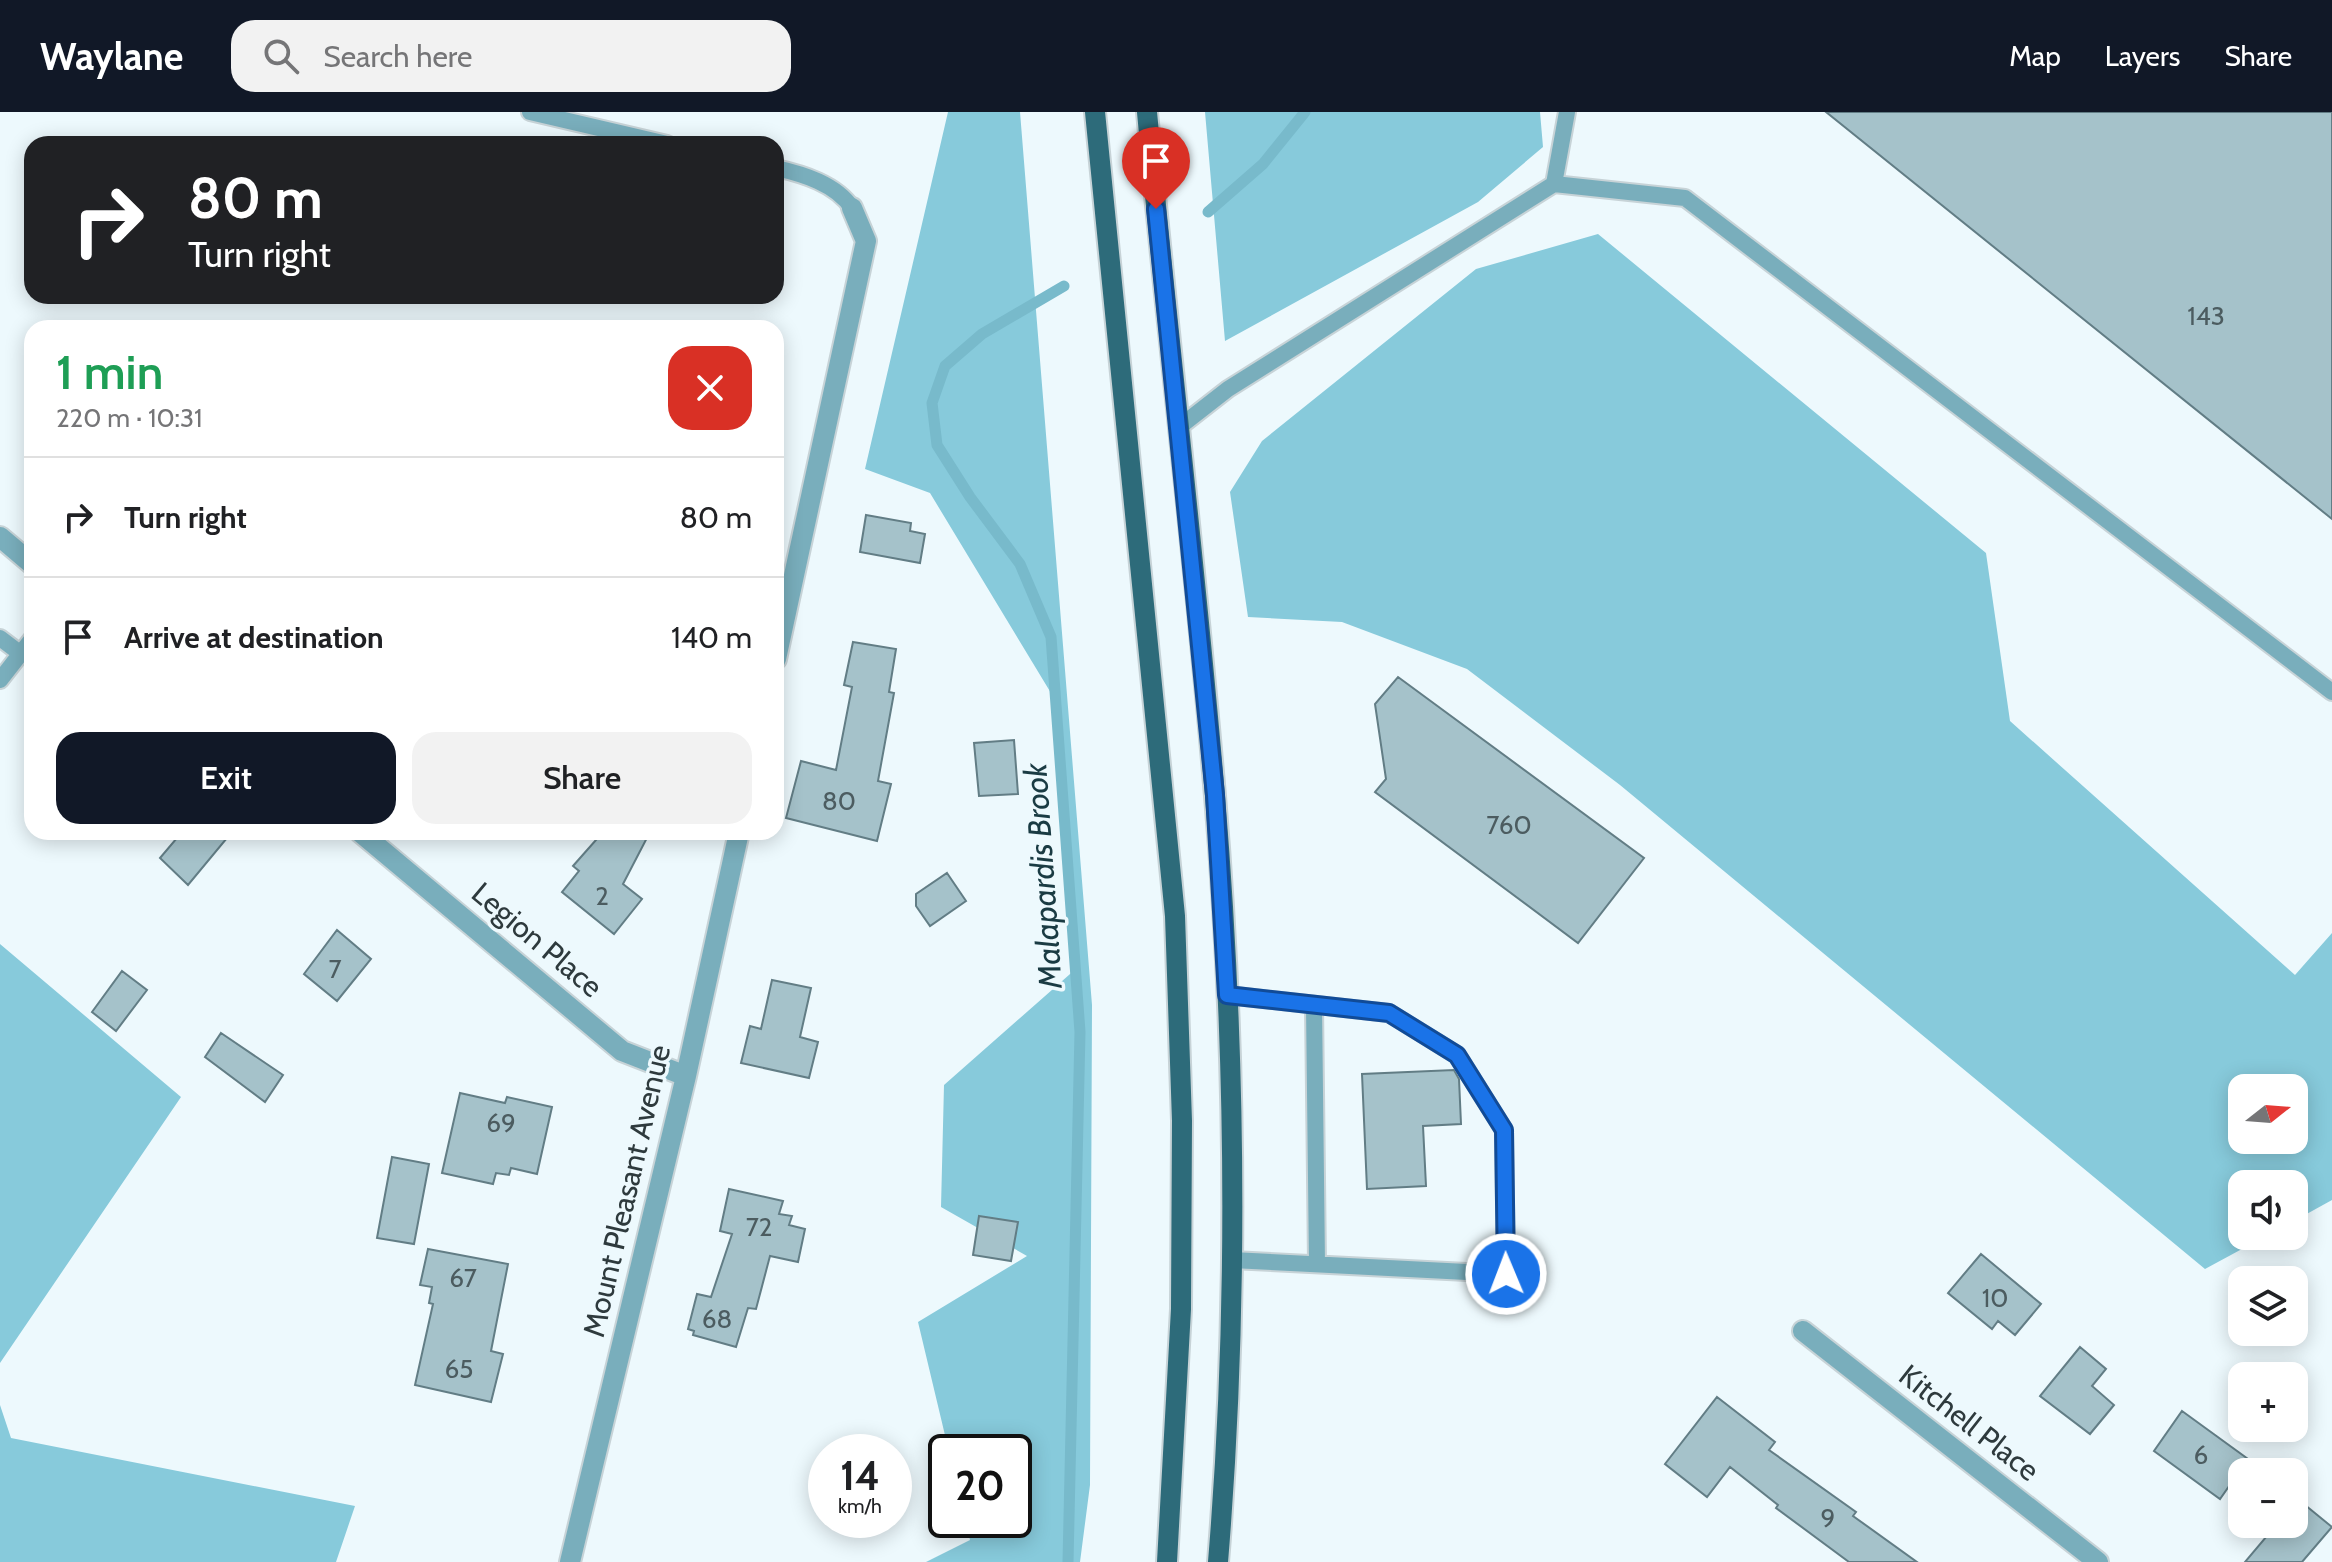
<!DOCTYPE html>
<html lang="en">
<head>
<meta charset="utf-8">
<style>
	:root { --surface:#fff; --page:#f2f2f2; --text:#202124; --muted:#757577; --line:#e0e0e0; --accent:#111827 }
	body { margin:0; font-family:Cabin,sans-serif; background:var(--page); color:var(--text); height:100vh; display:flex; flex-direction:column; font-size:30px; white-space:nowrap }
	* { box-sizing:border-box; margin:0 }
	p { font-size:26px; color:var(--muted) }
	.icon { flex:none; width:44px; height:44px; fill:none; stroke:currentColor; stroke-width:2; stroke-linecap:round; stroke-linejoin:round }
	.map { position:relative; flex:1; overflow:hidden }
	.side { position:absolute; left:24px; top:208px; width:760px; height:520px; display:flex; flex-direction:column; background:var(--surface); border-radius:24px; box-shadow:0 4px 20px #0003 }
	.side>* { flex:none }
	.hud { position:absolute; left:24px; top:24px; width:760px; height:168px; border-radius:24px; box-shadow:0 4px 20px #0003; background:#202124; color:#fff; overflow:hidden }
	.needle { width:52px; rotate:73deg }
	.controls { position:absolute; left:2228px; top:962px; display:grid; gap:16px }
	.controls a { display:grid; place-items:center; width:80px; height:80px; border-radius:16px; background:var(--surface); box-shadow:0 4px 20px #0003; font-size:40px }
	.speed { position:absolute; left:808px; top:1322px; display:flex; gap:16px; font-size:40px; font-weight:700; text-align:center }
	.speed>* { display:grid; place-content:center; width:104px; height:104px; border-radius:50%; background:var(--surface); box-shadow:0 4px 20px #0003; line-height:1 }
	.speed small { font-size:20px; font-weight:400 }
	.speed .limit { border:4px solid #111; border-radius:12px; background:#fff; color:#111 }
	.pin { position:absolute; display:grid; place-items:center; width:68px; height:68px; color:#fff; margin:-82px -34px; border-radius:50% 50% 50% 0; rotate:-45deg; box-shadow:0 0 8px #0007 }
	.pin .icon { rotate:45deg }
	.me { position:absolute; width:88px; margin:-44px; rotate:359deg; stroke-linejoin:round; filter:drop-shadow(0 0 6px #0008) }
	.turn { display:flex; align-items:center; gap:28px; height:168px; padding:0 32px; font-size:36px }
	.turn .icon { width:104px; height:104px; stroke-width:2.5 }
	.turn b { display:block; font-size:56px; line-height:68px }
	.round { display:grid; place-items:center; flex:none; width:84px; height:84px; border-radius:24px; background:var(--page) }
	.overview { display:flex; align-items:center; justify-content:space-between; height:136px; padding:0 32px }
	h1 { font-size:48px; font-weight:600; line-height:60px; color:#1e9e55 }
	.action { display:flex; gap:16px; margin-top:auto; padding:16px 32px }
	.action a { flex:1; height:92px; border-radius:24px; background:var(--accent); color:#fff; font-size:32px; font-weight:600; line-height:92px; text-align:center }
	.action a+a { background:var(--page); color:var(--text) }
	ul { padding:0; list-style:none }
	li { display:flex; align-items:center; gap:24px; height:120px; padding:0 32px; border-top:2px solid var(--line) }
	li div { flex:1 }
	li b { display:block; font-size:30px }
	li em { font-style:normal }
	header { display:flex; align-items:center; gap:48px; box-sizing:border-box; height:112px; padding:0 40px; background:var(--accent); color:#fff }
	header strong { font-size:38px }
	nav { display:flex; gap:44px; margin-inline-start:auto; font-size:28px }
	.search { width:560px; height:72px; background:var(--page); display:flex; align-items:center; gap:20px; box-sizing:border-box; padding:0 28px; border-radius:24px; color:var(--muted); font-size:30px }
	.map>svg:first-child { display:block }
</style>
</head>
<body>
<header>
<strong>Waylane</strong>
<div class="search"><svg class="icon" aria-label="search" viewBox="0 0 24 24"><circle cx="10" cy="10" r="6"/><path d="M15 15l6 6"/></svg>Search here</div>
<nav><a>Map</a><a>Layers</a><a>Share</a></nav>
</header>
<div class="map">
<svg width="2332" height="1450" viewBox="0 0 2332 1450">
	<rect width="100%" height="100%" fill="#edf9fd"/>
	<path fill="#87cadb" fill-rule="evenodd" d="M948,0H1020L1092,893L1090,1373L1080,1450H926L970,1428L965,1408H1014V1340H949L918,1210L1027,1144L941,1095L944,973L1078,855L1054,586L930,381L865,357Z
		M1205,0H1540L1543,35L1478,90L1225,229Z
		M1598,122L1986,441L2010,609L2295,863L2332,821V1088L2294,1109V1072H2242V1124H2266L2205,1157L1620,673L1467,557L1342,510L1248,505L1230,380L1262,329L1476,157ZM2242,976H2294V1028H2242Z
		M0,832L181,985L0,1251Z
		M0,1293L11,1326L355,1394L336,1450H0Z"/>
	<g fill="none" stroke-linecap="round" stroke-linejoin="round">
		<path stroke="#78bacb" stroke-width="11" d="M1208,100L1263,52L1305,0
			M1064,174L982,222L945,254L932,291L937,333L970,385L1020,452L1051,525L1080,920L1068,1450"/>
	</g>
	<path fill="#a5c2ca" stroke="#627d85" stroke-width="2" d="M1826,0H2332V407Z
		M866,403L911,411L910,419L925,422L920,451L860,440Z
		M853,530L896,537L889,580L894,581L878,669L891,672L877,729L786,706L801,649L836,658L852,575L844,573Z
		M1398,565L1644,746L1578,831L1375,680L1386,667L1375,592Z
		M1014,628L1018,682L979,684L974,631Z
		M182,720H232L188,773L160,746Z
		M603,720H650L623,772L642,787L614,822L562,780L579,759L573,754Z
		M947,761L966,789L930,814L916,794V782Z
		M337,818L371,847L337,889L304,862Z
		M122,859L147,878L116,919L92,900Z
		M772,868L811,876L800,925L818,930L809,966L741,951L750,914L761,917Z
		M221,921L283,963L265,990L205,945Z
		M1454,958L1459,967L1461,1012L1423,1014L1426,1074L1367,1077L1362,962Z
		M460,981L505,991L507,985L552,995L537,1062L511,1056L509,1063L496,1061L493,1072L442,1061Z
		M392,1045L429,1052L414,1132L377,1126Z
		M729,1077L783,1089L779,1102L792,1104L789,1113L805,1117L798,1150L770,1144L756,1197L748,1196L736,1235L693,1223L694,1219L688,1217L697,1182L711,1185L732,1122L720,1119Z
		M979,1104L1018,1110L1011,1149L973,1143Z
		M428,1137L508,1152L491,1239L503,1242L491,1290L415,1273L433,1192L429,1191L432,1175L420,1173Z
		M1981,1142L2041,1192L2015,1223L1998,1209L1992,1217L1948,1181Z
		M2080,1235L2106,1257L2092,1274L2114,1293L2090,1322L2040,1284Z
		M1717,1285L1775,1330L1769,1338L1856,1400L1853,1404L1917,1450H1849L1776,1396L1778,1393L1730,1355L1707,1385L1665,1352Z
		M2182,1299L2248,1347L2220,1387L2154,1339Z
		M2294,1384L2332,1415L2302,1450H2245L2277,1412H2294Z"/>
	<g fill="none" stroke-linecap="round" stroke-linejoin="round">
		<g stroke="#c7d3d7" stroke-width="20">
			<path id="lane" d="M530,0L667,32
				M776,56C803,62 836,72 852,96
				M1554,72L1567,0
				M1178,316L1228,277L1554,72L1685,86L2332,580
				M0,526L21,542
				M0,568L32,527
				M1227,883L1389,901L1457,943L1504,1018L1506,1162L1232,1148
				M1314,893L1317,1152"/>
		</g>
		<g stroke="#c7d3d7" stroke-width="24">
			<path id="street" d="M0,425L32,452
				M776,547L866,129L852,96
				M360,720L622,939L686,964
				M1803,1219L2098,1450
				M570,1450L686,964L739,720"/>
		</g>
		<g stroke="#c7d3d7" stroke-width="24">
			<path id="primary" d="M1095,0L1175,804L1182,1009L1181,1197L1167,1450
				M1147,0C1168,228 1196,455 1215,684C1236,938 1239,1195 1218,1450"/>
		</g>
		<use href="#lane" stroke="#79aebc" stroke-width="16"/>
		<use href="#street" stroke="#79aebc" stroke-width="20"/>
		<use href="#primary" stroke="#2d6b7a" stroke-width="20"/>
	</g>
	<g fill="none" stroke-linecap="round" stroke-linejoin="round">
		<g stroke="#114b97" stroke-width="20">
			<path id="route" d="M1156,97L1215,683L1227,883L1389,901L1457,943L1504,1018L1506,1162"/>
		</g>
		<use href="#route" stroke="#1a73e8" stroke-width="14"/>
	</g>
	<g text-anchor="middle" stroke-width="7" stroke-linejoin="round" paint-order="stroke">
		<g font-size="26" fill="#4c5c60">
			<text x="2206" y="213">143</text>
			<text x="839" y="698">80</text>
			<text x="1509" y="722">760</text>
			<text x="602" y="793">2</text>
			<text x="335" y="866">7</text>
			<text x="501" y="1020">69</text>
			<text x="759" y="1124">72</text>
			<text x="463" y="1175">67</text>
			<text x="1995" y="1195">10</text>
			<text x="717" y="1216">68</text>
			<text x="459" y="1266">65</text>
			<text x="2201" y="1352">6</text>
			<text x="1828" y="1415">9</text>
		</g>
		<g font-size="30" fill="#2e3a3d" stroke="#edf9fd">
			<text transform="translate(537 828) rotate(40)" y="10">Legion Place</text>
			<text transform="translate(627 1079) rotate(-77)" y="10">Mount Pleasant Avenue</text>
			<text transform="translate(1969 1311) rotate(38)" y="10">Kitchell Place</text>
		</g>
		<g font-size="32" font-style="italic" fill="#1a3b43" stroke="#edf9fd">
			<text transform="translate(1043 764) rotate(-94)" y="11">Malapardis Brook</text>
		</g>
	</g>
</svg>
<div class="controls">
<a><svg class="needle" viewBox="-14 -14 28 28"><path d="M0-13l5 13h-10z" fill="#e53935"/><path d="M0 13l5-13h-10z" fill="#757577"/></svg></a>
<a><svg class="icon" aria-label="sound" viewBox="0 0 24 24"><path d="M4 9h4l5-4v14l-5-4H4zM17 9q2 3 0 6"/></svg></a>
<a><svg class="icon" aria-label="layers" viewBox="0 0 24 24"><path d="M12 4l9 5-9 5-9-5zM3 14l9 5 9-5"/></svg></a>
<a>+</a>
<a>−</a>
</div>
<div class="speed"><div>14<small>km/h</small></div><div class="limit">20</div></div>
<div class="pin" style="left:1156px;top:97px;background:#d93025"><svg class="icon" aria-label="arrive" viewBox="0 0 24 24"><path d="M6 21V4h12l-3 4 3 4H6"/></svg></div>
<svg class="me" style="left:1506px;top:1162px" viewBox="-20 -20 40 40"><circle r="17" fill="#1a73e8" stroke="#fff" stroke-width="3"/><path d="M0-11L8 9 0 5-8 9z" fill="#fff"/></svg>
<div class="hud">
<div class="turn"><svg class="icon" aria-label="right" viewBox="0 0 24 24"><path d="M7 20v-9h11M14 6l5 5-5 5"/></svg><div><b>80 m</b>Turn right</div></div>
</div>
<section class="side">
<div class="overview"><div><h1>1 min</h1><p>220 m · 10:31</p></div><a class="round" style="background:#d93025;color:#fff"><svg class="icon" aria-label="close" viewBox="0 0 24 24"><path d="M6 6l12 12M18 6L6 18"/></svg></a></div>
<ul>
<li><svg class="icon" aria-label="right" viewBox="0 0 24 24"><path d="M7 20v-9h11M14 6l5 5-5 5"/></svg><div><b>Turn right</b></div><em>80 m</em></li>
<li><svg class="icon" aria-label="arrive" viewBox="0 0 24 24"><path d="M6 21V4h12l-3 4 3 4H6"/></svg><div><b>Arrive at destination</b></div><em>140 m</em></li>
</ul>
<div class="action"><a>Exit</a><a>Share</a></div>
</section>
</div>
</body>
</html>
